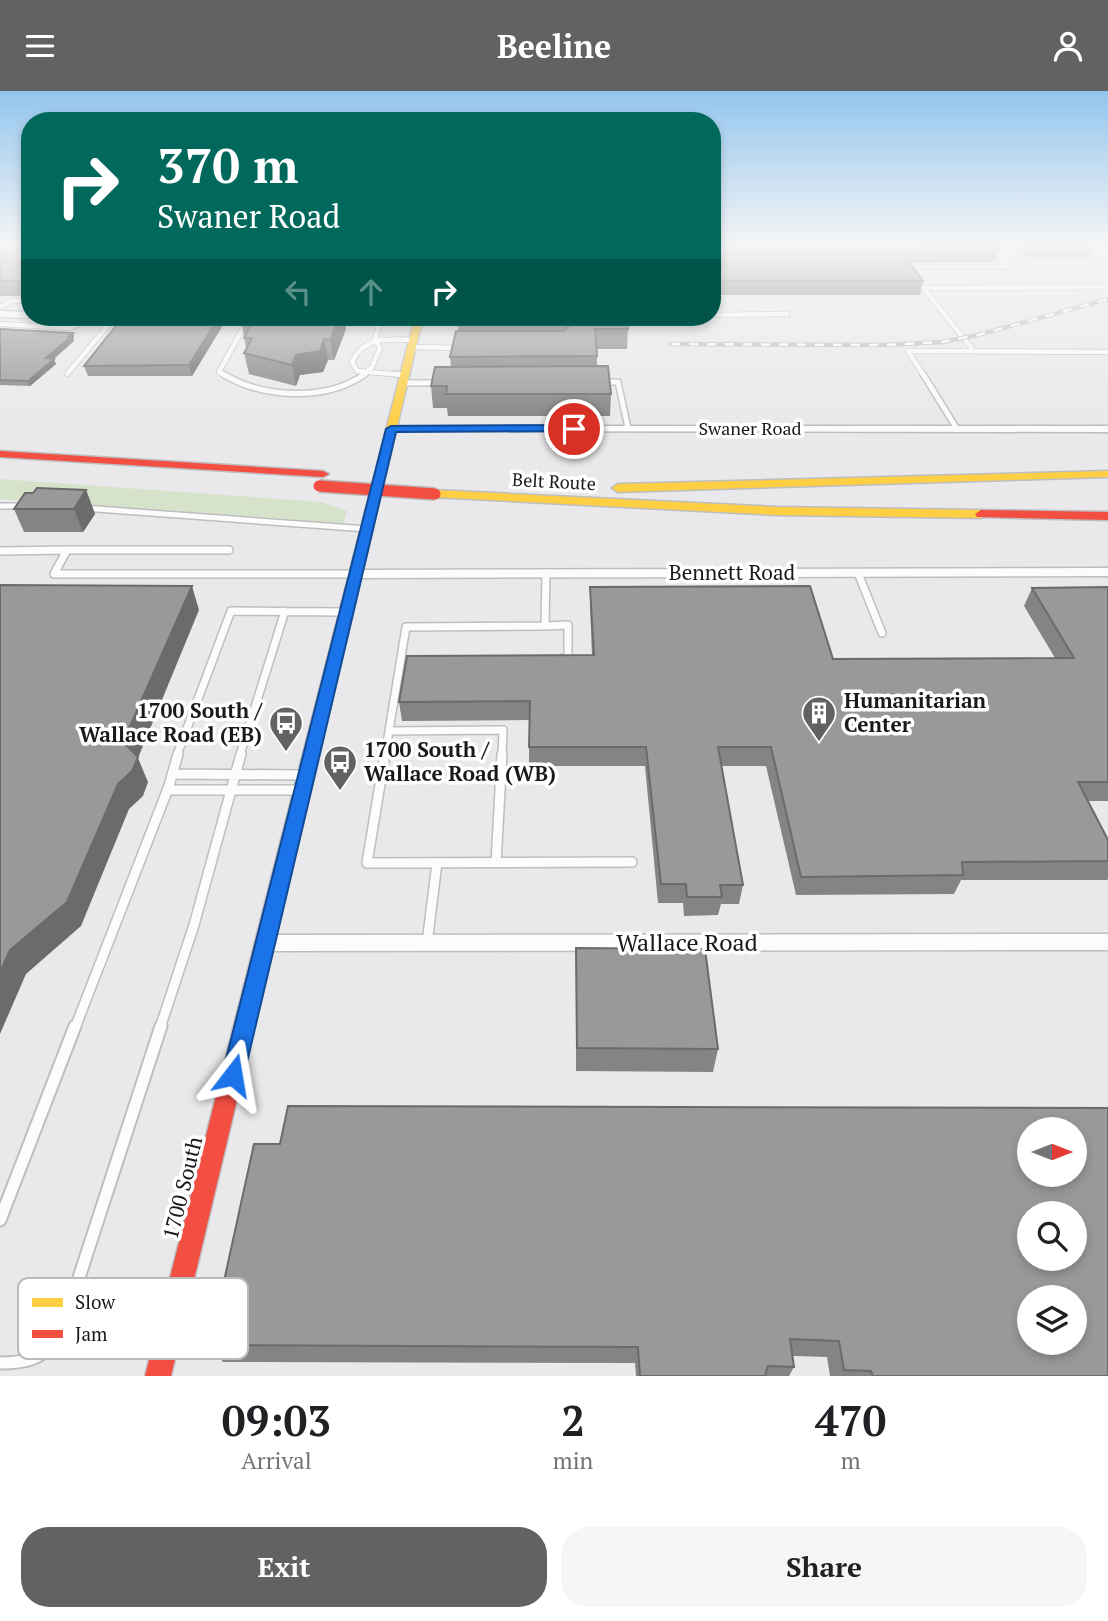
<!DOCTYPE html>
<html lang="en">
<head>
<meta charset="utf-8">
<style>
	:root { --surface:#fff; --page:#f6f6f6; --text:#202124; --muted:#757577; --accent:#626263 }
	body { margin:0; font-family:"PT Serif",serif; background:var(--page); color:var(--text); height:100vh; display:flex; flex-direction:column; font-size:26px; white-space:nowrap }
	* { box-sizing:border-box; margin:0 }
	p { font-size:23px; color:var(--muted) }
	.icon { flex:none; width:38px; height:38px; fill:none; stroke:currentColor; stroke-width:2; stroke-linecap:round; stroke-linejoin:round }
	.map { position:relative; height:1285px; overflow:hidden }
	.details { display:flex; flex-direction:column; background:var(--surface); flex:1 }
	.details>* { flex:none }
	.hud { position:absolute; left:21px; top:21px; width:700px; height:214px; border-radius:28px; box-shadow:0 4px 10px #0003; background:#00695c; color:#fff; overflow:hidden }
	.needle { width:46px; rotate:90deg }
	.buttons { position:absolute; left:1017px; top:1026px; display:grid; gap:14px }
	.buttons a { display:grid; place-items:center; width:70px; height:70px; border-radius:50%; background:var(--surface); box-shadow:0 4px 10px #0003; font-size:35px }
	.pin { position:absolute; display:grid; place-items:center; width:60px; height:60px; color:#fff; margin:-30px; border:4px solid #fff; border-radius:50%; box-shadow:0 2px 7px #0007 }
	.me { position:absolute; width:77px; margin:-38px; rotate:14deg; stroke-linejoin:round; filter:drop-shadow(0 0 5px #0008) }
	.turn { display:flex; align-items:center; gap:24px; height:147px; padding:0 21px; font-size:32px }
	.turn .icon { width:91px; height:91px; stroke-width:2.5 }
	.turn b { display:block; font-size:49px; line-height:60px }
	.lanes { display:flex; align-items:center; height:66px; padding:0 21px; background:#0003; justify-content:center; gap:35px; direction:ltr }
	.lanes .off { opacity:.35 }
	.eta { display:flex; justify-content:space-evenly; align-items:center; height:119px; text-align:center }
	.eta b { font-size:42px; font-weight:800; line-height:49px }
	.action { display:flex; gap:14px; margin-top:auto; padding:14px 21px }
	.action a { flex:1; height:80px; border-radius:28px; background:var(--accent); color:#fff; font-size:28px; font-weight:800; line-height:80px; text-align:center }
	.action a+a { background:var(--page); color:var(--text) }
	header { display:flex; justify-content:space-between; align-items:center; height:91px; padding:0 21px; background:var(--accent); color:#fff; font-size:32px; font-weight:800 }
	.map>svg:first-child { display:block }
</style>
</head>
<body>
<header><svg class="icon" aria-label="menu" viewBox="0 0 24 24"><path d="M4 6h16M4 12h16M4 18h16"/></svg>Beeline<svg class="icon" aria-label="person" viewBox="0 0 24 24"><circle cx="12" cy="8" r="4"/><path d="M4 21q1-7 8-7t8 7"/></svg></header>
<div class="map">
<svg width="1108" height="1285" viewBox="0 0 1108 1285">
	<rect width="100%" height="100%" fill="#e9e9eb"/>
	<path fill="#d7e2cb" d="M0,388L321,411L347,420L343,434L0,408Z"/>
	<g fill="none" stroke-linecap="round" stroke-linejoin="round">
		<g stroke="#bebec0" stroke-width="6">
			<path id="lane-far4" d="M1091,154L1108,165
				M908,177L906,176H1009L989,154
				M916,188L974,260
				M923,197L1108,196
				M0,216L10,210L30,209
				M712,224L787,223
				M0,233L70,237L91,226
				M411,256L461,257
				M67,283L110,232L109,226
				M404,284L357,280L352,271C364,245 388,248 413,249
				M226,285L219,281L249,226
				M362,285L372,276L380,257L375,249L381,226
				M924,285L908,260L1108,261"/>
		</g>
		<g stroke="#bebec0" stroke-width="8">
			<path id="lane-far3" d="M223,283C262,307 326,311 365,283
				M395,283L404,284
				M923,283L957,338
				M602,291H618L628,337
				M403,292H442
				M0,415H25
				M83,417L367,438"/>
		</g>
		<g stroke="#bebec0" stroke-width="10">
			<path id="lane-far2" d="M229,459H67L54,483H357
				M0,460L67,459
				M858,482L882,542
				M545,535L568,534V567H563
				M389,640L503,639L502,664
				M177,664L231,520L347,521
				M240,664L285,520
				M385,664L406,536L545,535L546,482"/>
		</g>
		<g stroke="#bebec0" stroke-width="12">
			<path id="lane-far1" d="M385,663L367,772L632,771
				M172,683L304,684
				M168,699H301
				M496,772L502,663
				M427,852L437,772
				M75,937L169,695L178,663
				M160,937L194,834L241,663"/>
		</g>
		<g stroke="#bebec0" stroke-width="15">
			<path id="lane" d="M0,1129L75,935
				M0,1272C26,1272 41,1268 59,1248L161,935"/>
		</g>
		<g stroke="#bebec0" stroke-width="3">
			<path id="street" d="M0,220L30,221V226H33L30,227L0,226Z
				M391,335H1108V341L387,340L386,338Z
				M1108,477V485L357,487L350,483L357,479Z
				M1108,843V859L265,860L258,858L255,852L258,846L265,844Z"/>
		</g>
		<g stroke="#bebec0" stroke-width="3">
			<path id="slow" d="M415,226H423L299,749L296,754L290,756L284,754L281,749Z
				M1108,380V386L618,401L612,397L618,393Z
				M435,399L777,416L981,419L987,423L981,427L777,424L431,406L429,403Z"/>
		</g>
		<g stroke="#bebec0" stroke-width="3">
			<path id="jam" d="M0,360L323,380L329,383L323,386L0,366Z
				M981,419L1108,421V429L977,426L975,423Z
				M290,742L296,744L299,749L171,1285H145L281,749L284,744Z"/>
		</g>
		<use href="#lane-far4" stroke="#fcfcfc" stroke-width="4.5"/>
		<use href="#lane-far3" stroke="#fcfcfc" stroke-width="5"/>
		<use href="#lane-far2" stroke="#fcfcfc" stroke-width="7"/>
		<use href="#lane-far1" stroke="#fcfcfc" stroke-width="9"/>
		<use href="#lane" stroke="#fcfcfc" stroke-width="11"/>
		<use href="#street" fill="#fcfcfc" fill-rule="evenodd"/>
		<use href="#slow" fill="#ffcf43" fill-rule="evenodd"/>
		<use href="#jam" fill="#f24e42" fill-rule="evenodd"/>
		<g stroke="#bebebe" stroke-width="4.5">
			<path id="rail" d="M671,253L884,254L942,251L978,244L1108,208"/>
		</g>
		<use href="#rail" stroke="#fff" stroke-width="2.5" stroke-dasharray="9" stroke-linecap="butt"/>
		<g stroke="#bab4b2" stroke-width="14" stroke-linecap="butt">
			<path id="jam-bridge" d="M319,395L435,403"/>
		</g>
		<use href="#jam-bridge" stroke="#f24e42" stroke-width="11"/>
	</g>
	<path fill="#848484" d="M0,154H30V205H0Z
		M712,154L999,157L995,171L910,172L923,190L920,204H712Z
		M1016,154H1093L1088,166H1028Z
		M247,226H344L346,238L334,269H328L323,281L300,284L296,295L249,283L244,262L246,257L242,234Z
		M626,226L628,238L627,258H597V275L611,303L610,325H448L447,317H433L431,295L451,276L450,266L458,240V231Z
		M226,229L192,285H88L84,275Z
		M0,238L73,242L74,247L73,248L74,250L53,268L56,273L30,295L0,294Z
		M86,399L95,423L83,441H24L14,418Z
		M590,496L833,568L1055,567L1024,515L1032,497L1108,496V710H1088L1108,749V788L1107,789H961L954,803L796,804L766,675H721L743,794L739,813H721L718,824L684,825L683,812H658L645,675H529V629L402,630L399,611L592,564L590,515Z
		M576,857L718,958L713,981L576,980Z
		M254,1053L1108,1285H830L827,1266L793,1265L794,1276L789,1285H636L635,1272L223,1271L210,1254Z"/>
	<path fill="#6b6b6c" d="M218,226H225L226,229L192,285L189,274Z
		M340,226H344L346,238L334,269L330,249Z
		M73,242L74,247L73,248L74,250L48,273L46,267Z
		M324,248L328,269L323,281L300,284L296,295L292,274L296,264Z
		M54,268L56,273L30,295L28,290Z
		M86,399L95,423L83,441L74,418Z
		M192,495L199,519L138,667L148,691L143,705L129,718L81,835L26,883L0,943V881L10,859L123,651Z"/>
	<path fill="#99999a" stroke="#6b6b6c" stroke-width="2" fill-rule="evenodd" d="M0,154H30V190H0Z
		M712,154H996L999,157L899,158L923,190H712Z
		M123,226H219L189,274L84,275Z
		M247,226H340L330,249L324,248L320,260L296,264L292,274L244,262L252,247H244L251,234H242Z
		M459,226H626L628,238H595L597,265L450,266L456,240H563L568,236L563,231H458Z
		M0,238L73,242L69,245H72L46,267L54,268L28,290L0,289Z
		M608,275L611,303H446L447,295H431L435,276Z
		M37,397L86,399L74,418H14L25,402H33Z
		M0,494L192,495L123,651L138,666L132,680L118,693L67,811L10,859L0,881Z
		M810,495L833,568L1074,567L1032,497L1108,496V691H1078L1108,749V770L962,771L963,784L801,786L771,656H718L743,794H720L722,806H687L686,793H661L646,656H529L530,610L399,611L407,565L594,564L590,496Z
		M576,857L705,858L718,958L577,957Z
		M288,1015L1108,1017V1285H873L871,1280L844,1279L839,1250L790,1248L794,1276L768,1275L765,1285H640L638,1256L210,1254L254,1053H280ZM1029,1038H1074V1083H1029ZM1029,1122H1074V1167H1029ZM1029,1206H1074V1251H1029Z"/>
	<linearGradient id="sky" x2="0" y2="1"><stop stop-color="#93c5ed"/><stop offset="0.46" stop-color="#f5f5f6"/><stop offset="1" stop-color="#f5f5f6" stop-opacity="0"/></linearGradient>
	<rect width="1108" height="334" fill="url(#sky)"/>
	<path fill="#1a73e8" stroke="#114b97" stroke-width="2" d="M574,334L580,338L578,340L396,341L244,984L241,991L233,994L225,991L222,984L386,338L391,335Z"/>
	<defs>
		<g id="building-pin" transform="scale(1.75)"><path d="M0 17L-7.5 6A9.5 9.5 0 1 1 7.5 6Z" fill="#626263" stroke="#fff"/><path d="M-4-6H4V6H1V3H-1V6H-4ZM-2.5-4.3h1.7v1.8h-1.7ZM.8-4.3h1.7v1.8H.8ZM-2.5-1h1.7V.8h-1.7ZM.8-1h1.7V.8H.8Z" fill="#fff"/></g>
		<g id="bus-pin" transform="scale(1.75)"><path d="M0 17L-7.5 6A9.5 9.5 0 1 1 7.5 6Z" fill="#626263" stroke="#fff"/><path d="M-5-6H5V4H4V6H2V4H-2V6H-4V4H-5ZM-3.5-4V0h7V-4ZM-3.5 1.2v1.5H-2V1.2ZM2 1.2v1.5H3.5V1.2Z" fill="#fff"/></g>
	</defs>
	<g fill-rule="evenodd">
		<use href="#building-pin" x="819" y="622"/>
		<use href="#bus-pin" x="286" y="632"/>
		<use href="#bus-pin" x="340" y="671"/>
	</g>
	<g text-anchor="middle" stroke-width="7" stroke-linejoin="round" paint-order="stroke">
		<g font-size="18" fill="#19191a" stroke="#fff">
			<text x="750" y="344">Swaner Road</text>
			<text transform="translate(554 391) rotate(3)" y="6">Belt Route</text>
		</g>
		<g font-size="21" fill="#19191a" stroke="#fff">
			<text x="732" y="489">Bennett Road</text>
			<text transform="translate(183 1097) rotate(-76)" y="7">1700 South</text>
		</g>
		<g font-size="21" font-weight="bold" fill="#19191a" stroke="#fff" text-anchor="start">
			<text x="844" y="617">Humanitarian<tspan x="844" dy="24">Center</tspan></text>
			<text x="262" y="627" text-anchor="end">1700 South /<tspan x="262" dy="24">Wallace Road (EB)</tspan></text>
			<text x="364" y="666">1700 South /<tspan x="364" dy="24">Wallace Road (WB)</tspan></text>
		</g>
		<g font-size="24" fill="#19191a" stroke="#fff">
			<text x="687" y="860">Wallace Road</text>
		</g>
	</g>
	<rect x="18" y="1187" width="230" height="81" rx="10" fill="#fff" stroke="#bababa" stroke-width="2"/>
	<rect x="32" y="1207" width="31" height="9" fill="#ffcf43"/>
	<rect x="32" y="1239" width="31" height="8" fill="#f24e42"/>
	<g font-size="19" fill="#19191a">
		<text x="75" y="1218">Slow</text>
		<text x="75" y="1250">Jam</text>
	</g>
</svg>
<div class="buttons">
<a><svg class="needle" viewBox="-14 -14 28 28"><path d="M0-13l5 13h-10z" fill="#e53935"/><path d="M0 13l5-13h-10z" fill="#757577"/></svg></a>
<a><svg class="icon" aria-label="search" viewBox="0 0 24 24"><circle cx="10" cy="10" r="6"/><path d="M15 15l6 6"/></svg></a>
<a><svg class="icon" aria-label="layers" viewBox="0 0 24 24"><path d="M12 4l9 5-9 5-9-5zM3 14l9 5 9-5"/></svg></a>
</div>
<div class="pin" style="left:574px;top:338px;background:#d93025"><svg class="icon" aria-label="arrive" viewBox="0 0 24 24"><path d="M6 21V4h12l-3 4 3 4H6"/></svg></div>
<svg class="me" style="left:233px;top:984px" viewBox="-20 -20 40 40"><path d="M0-17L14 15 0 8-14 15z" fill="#1a73e8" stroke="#fff" stroke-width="4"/></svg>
<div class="hud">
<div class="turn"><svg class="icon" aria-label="right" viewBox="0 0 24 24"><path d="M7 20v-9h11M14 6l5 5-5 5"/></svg><div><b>370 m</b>Swaner Road</div></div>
<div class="lanes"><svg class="icon off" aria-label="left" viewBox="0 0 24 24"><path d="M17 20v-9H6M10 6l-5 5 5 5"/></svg><svg class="icon off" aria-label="ahead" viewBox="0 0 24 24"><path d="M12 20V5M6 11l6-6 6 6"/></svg><svg class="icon" aria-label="right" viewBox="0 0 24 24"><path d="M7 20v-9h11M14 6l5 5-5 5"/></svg></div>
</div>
</div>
<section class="details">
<div class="eta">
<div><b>09:03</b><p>Arrival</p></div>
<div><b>2</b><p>min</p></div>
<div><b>470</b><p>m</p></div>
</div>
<div class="action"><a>Exit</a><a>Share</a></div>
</section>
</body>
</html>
